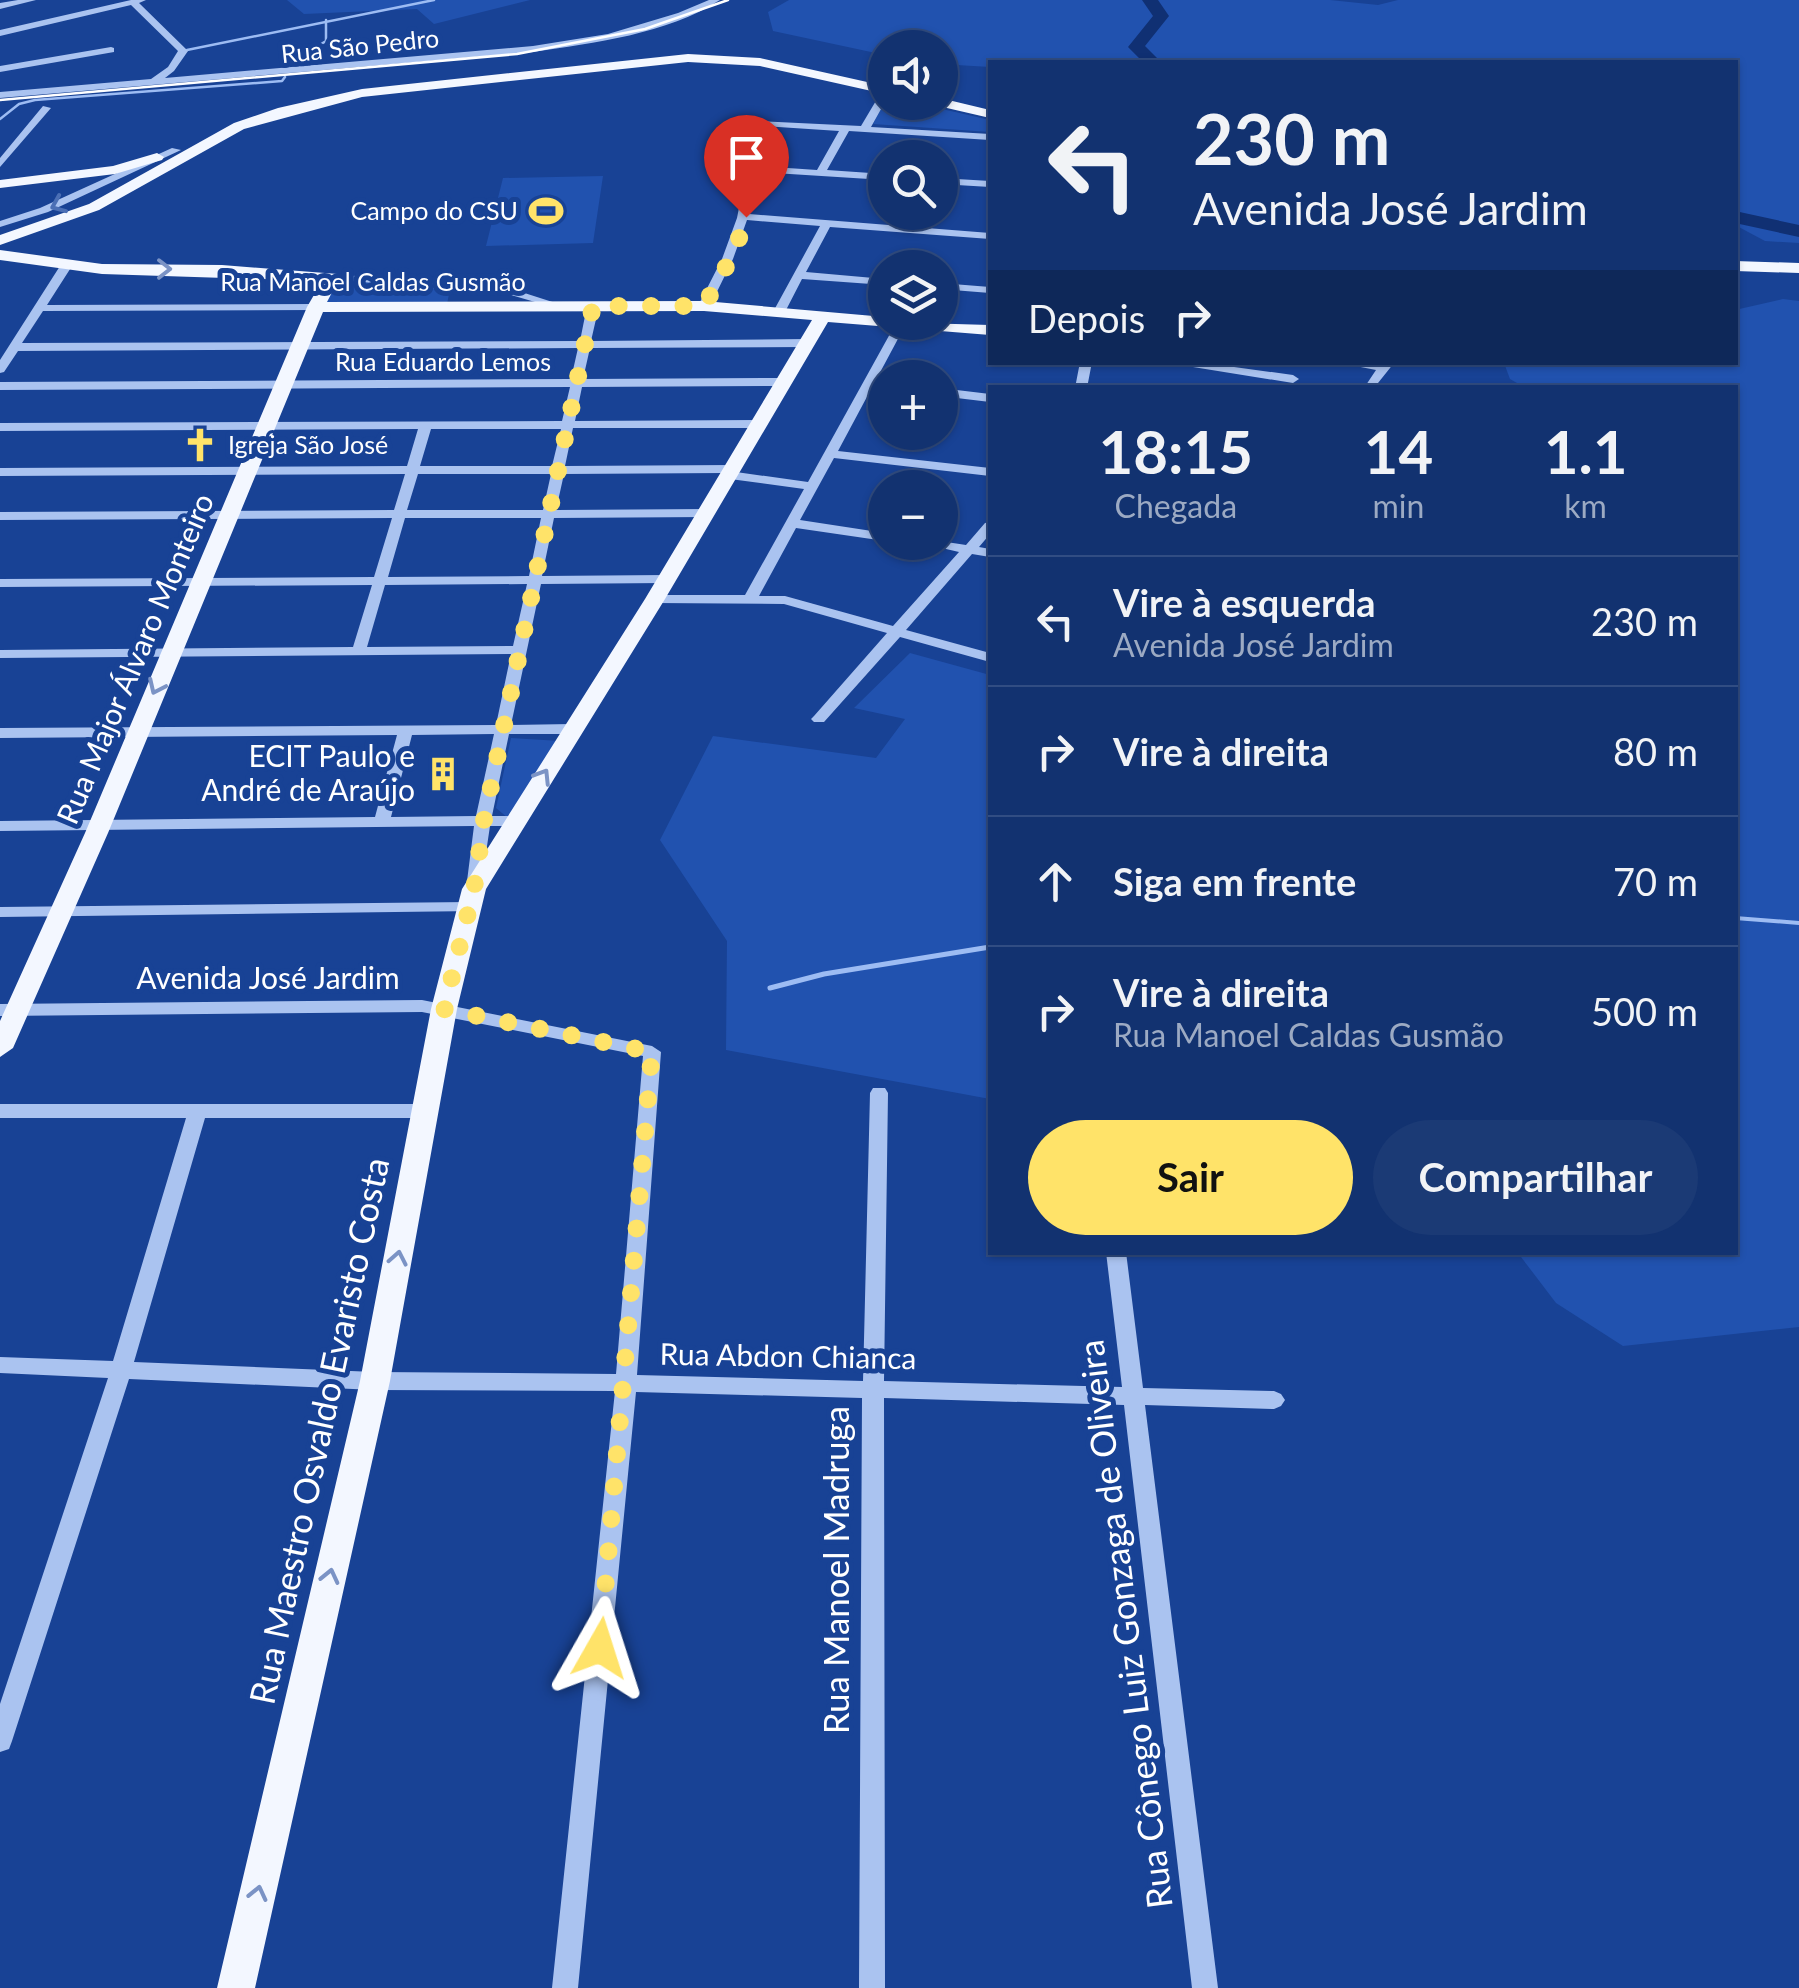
<!DOCTYPE html>
<html lang="pt">
<head>
<meta charset="utf-8">
<style>
	:root { --surface:#123270; --page:#1b3a75; --text:#f1f3f6; --muted:#9caac3; --line:#314d83; --accent:#ffe369 }
	body { margin:0; font-family:Lato,sans-serif; background:var(--page); color:var(--text); height:100vh; display:flex; flex-direction:column; font-size:38px; white-space:nowrap }
	* { box-sizing:border-box; margin:0 }
	p { font-size:32px; color:var(--muted) }
	.icon { flex:none; width:55px; height:55px; fill:none; stroke:currentColor; stroke-width:2; stroke-linecap:round; stroke-linejoin:round }
	.map { position:relative; flex:1; overflow:hidden }
	.details { position:absolute; left:988px; top:385px; width:750px; height:870px; display:flex; flex-direction:column; background:var(--surface); border-radius:0px; box-shadow:0 2px 8px #0004,0 0 0 2px var(--line) }
	.details>* { flex:none }
	.banner { position:absolute; left:988px; top:60px; width:750px; height:305px; border-radius:0px; box-shadow:0 2px 8px #0004,0 0 0 2px var(--line); background:#123270; color:var(--text); overflow:hidden }
	.buttons { position:absolute; left:868px; top:30px; display:grid; gap:20px }
	.buttons a { display:grid; place-items:center; width:90px; height:90px; border-radius:50%; background:var(--surface); box-shadow:0 2px 8px #0004,0 0 0 2px var(--line); font-size:50px }
	.pin { position:absolute; display:grid; place-items:center; width:85px; height:85px; color:#fff; margin:-102px -42px; border-radius:50% 50% 50% 0; rotate:-45deg; box-shadow:0 0 10px #0007 }
	.pin .icon { rotate:45deg }
	.me { position:absolute; width:110px; margin:-55px; rotate:6deg; stroke-linejoin:round; filter:drop-shadow(0 0 8px #0008) }
	.turn { display:flex; align-items:center; gap:35px; height:210px; padding:0 40px; font-size:45px }
	.turn .icon { width:130px; height:130px; stroke-width:2.5 }
	.turn b { display:block; font-size:70px; line-height:85px }
	.then { display:flex; align-items:center; height:95px; padding:0 40px; background:#0003; gap:20px; font-size:38px }
	.eta { display:flex; justify-content:space-evenly; align-items:center; height:170px; text-align:center }
	.eta b { font-size:60px; font-weight:700; line-height:70px }
	.action { display:flex; gap:20px; margin-top:auto; padding:20px 40px }
	.action a { flex:1; height:115px; border-radius:60px; background:var(--accent); color:#111; font-size:40px; font-weight:700; line-height:115px; text-align:center }
	.action a+a { background:var(--page); color:var(--text) }
	ul { padding:0; list-style:none }
	li { display:flex; align-items:center; gap:30px; height:130px; padding:0 40px; border-top:2px solid var(--line) }
	li div { flex:1 }
	li b { display:block; font-size:38px }
	li em { font-style:normal }
	.map>svg:first-child { display:block }
</style>
</head>
<body>
<div class="map">
<svg width="1799" height="1988" viewBox="0 0 1799 1988">
	<rect width="100%" height="100%" fill="#184295"/>
	<path fill="#2152af" d="M287,0H530L434,24L417,9L304,14Z
		M789,0H1330L1378,5L1398,0H1799V243L1765,241L1735,225V62H990V67L940,64V48H885V55L773,31L768,12Z
		M885,101L916,103L990,120V132L873,124Z
		M603,176L593,243L486,246L503,178Z
		M338,279L450,289L447,304L322,305Z
		M1783,299L1799,301V1327L1623,1346L1556,1303L1518,1253L1735,1252V388L1524,387L1510,379L1504,363L1735,362V310Z
		M910,653L990,675V1099L726,1050L727,941L660,840L713,736L876,758L905,719L854,708Z
		M511,738L560,741L508,818L496,808Z"/>
	<g fill="none" stroke-linecap="round" stroke-linejoin="round">
		<path stroke="#9dbcf3" stroke-width="2.5" d="M187,50L434,0
			M287,71L289,64L326,41V20
			M0,119L19,104L35,100L282,81L285,77"/>
		<path stroke="#9dbcf3" stroke-width="4" d="M1735,918L1799,923"/>
		<path stroke="#9dbcf3" stroke-width="5" d="M770,988L824,974L990,947"/>
		<path fill="#103073" fill-rule="evenodd" d="M1142,0H1158L1169,16L1145,46L1161,62H1143L1128,47L1153,16Z
			M1735,211L1799,225V237L1735,223Z"/>
		<path fill="#aac3f0" fill-rule="evenodd" d="M18,0H36L0,9V3Z
			M131,0H146L139,3L188,51L174,71L165,78L533,46L608,34L678,13L709,0H720C667,34 594,43 533,52L0,98V92L151,79L168,67L178,51L131,5L0,36V30Z
			M111,47L114,48V52L0,72V66Z
			M885,91V102L871,127L990,134V140L849,131L827,170L885,174V180L757,172L749,214L990,233V239L830,227L806,272L885,279V285L802,279L785,312L779,315L773,312L820,226L747,220L733,259L710,306L700,308L698,306L722,259L737,218L756,121L861,126L880,94ZM763,126L839,131L817,170L758,166Z
			M43,106L51,108L0,167V158Z
			M172,148L181,150L48,212L0,227V221L40,208Z
			M940,178L990,181V187L940,184Z
			M66,263L72,266L47,305L315,304L321,307L315,310L43,311L22,343L580,341L587,306L593,303L599,306L591,341L806,339L812,343L806,347L590,348L583,379L782,378L788,382L782,386L582,387L575,421L758,420L764,424L758,428H573L565,466L733,465L739,469L736,472L808,482L896,323L907,322L838,451L990,468V476L834,458L800,520L885,533V541L796,528L759,596H785L893,626L959,552L916,542L940,541L966,545L985,523L990,522V534L979,547L990,549V557L972,554L906,630L990,653V662L900,637L824,722H814L811,719L814,716L887,633L784,604L655,603L648,599L655,595H745L804,489L730,479L725,478V473L564,474L556,510L707,509L714,513L707,517L554,518L542,576L666,575L673,579L666,583L541,584L511,725L572,724L580,729L572,734H509L492,816H515L523,821L515,826H490L480,893L474,894L466,889L474,826L0,831V821L375,817L397,735L0,738V728L496,725L511,654L0,658V650L353,647L372,585L0,587V579L374,577L392,518L0,520V512L394,510L405,474L0,476V468L407,466L418,429L0,431V423L562,421L570,387L0,390V382L571,379L578,348L18,351L4,372L0,373V360L60,266ZM431,429H561L552,466H420ZM418,474H551L543,510H407ZM405,518H541L529,576L388,577ZM527,584L513,646L367,647L385,585ZM494,734L476,816L391,817L412,735Z
			M332,274L512,289L565,306L559,309L511,295L328,279V275Z
			M940,283L990,287V293L940,289Z
			M1080,362H1092L1087,388H1075Z
			M1162,362H1198L1293,375L1299,379L1293,383Z
			M1335,362L1394,363L1374,388H1364L1376,370Z
			M940,388L990,394V402L940,396Z
			M470,902L476,903L478,907L476,911L0,917V907Z
			M422,1000L652,1046L661,1052L637,1375L863,1381L870,1093L873,1088H885L888,1093L884,1381L1122,1387L1106,1252H1126L1143,1388L1274,1391L1281,1394L1285,1400L1281,1406L1274,1409L1145,1405L1218,1988H1192L1124,1405L884,1398L885,1988H859L862,1398L636,1392L578,1988H552L615,1391L375,1390L129,1379L12,1741L9,1749L0,1752V1704L108,1378L0,1373V1357L113,1361L186,1118H0V1104H426L433,1106L435,1111L433,1116L426,1118H205L134,1362L375,1372L616,1374L643,1056L422,1012L0,1016V1004Z"/>
		<path fill="#f3f7ff" fill-rule="evenodd" d="M688,54L760,58L885,86V94L760,66L688,62L362,97L244,129L99,210L0,245V235L89,204L234,123L278,108L362,89Z
			M940,98L990,110V118L934,105Z
			M157,153L164,157L162,160L115,174L0,188V180L113,166Z
			M0,250L102,264L222,265L338,274L340,277L327,302L704,301L885,317V322L990,325V335L828,322L665,599L486,889L457,1009L390,1381L255,1988H217L360,1381L431,1009L462,889L645,599L812,320L704,311L323,312L108,833L13,1048L0,1057V1021L85,833L307,307L322,281L102,274L0,260Z
			M1735,261L1799,263V273L1735,271Z"/>
		<path stroke="#fff" stroke-width="2.5" d="M0,100L517,54L645,29L728,0"/>
	</g>
	<defs><path id="oneway-chevron" d="M-2-3.5L2.5 0L-2 3.5" fill="none" stroke-width="1.6" stroke-linecap="round" stroke-linejoin="round" transform="scale(2.5)"/></defs>
	<use stroke="#4b6fb5" href="#oneway-chevron" transform="translate(58 205) rotate(157)"/>
	<g stroke="#7b93c5">
		<use href="#oneway-chevron" transform="translate(164 269)"/>
		<use href="#oneway-chevron" transform="translate(156 687) rotate(115)"/>
		<use href="#oneway-chevron" transform="translate(543 776) rotate(-58)"/>
		<use href="#oneway-chevron" transform="translate(398 1258) rotate(-79)"/>
		<use href="#oneway-chevron" transform="translate(330 1576) rotate(-77)"/>
		<use href="#oneway-chevron" transform="translate(258 1893) rotate(-77)"/>
	</g>
	<g fill="none" stroke-linecap="round" stroke-linejoin="round">
		<path stroke="#ffe369" stroke-width="18" stroke-dasharray="0 32.4" d="M600,1648L652,1052L444,1009L474,889L484,820L593,306H704L735,251L746,217"/>
	</g>
	<defs>
		<g id="stadium-bare" transform="scale(2.7)"><path d="M0-5a6.5 5 0 1 0 0 10a6.5 5 0 1 0 0-10ZM-3.5-1.8h7v3.6h-7Z" fill="#ffe369" stroke="#184295" stroke-width="2.5" paint-order="stroke"/></g>
		<g id="church-bare" transform="scale(2.7)"><path d="M-1.2-6h2.4v3.5h3.3v2.4h-3.3V6h-2.4V-.1h-3.3v-2.4h3.3Z" fill="#ffe369" stroke="#184295" stroke-width="2.5" paint-order="stroke"/></g>
		<g id="building-bare" transform="scale(2.7)"><path d="M-4-6H4V6H1V3H-1V6H-4ZM-2.5-4.3h1.7v1.8h-1.7ZM.8-4.3h1.7v1.8H.8ZM-2.5-1h1.7V.8h-1.7ZM.8-1h1.7V.8H.8Z" fill="#ffe369" stroke="#184295" stroke-width="2.5" paint-order="stroke"/></g>
	</defs>
	<g fill-rule="evenodd">
		<use href="#stadium-bare" x="546" y="211"/>
		<use href="#church-bare" x="200" y="445"/>
		<use href="#building-bare" x="443" y="774"/>
	</g>
	<g text-anchor="middle" stroke-width="10" stroke-linejoin="round" paint-order="stroke">
		<g font-size="25" fill="#fff" stroke="#184295">
			<text transform="translate(360 46) rotate(-6)" y="9">Rua São Pedro</text>
			<text x="373" y="291">Rua Manoel Caldas Gusmão</text>
			<text x="443" y="371">Rua Eduardo Lemos</text>
		</g>
		<g font-size="25" fill="#fff" stroke="#184295" text-anchor="end">
			<text x="518" y="220">Campo do CSU</text>
			<text x="228" y="454" text-anchor="start">Igreja São José</text>
		</g>
		<g font-size="30" fill="#fff" stroke="#184295">
			<text transform="translate(136 659) rotate(-67)" y="10">Rua Major Álvaro Monteiro</text>
			<text x="268" y="989">Avenida José Jardim</text>
			<text transform="translate(788 1357) rotate(1)" y="10">Rua Abdon Chianca</text>
		</g>
		<g font-size="30" fill="#fff" stroke="#184295" text-anchor="end">
			<text x="415" y="767">ECIT Paulo e<tspan x="415" dy="34">André de Araújo</tspan></text>
		</g>
		<g font-size="35" fill="#fff" stroke="#184295">
			<text transform="translate(320 1431) rotate(-78)" y="12">Rua Maestro Osvaldo Evaristo Costa</text>
			<text transform="translate(837 1570) rotate(-90)" y="12">Rua Manoel Madruga</text>
			<text transform="translate(1126 1624) rotate(-97)" y="12">Rua Cônego Luiz Gonzaga de Oliveira</text>
		</g>
	</g>
</svg>
<div class="buttons">
<a><svg class="icon" aria-label="sound" viewBox="0 0 24 24"><path d="M4 9h4l5-4v14l-5-4H4zM17 9q2 3 0 6"/></svg></a>
<a><svg class="icon" aria-label="search" viewBox="0 0 24 24"><circle cx="10" cy="10" r="6"/><path d="M15 15l6 6"/></svg></a>
<a><svg class="icon" aria-label="layers" viewBox="0 0 24 24"><path d="M12 4l9 5-9 5-9-5zM3 14l9 5 9-5"/></svg></a>
<a>+</a>
<a>−</a>
</div>
<div class="pin" style="left:746px;top:217px;background:#d93025"><svg class="icon" aria-label="arrive" viewBox="0 0 24 24"><path d="M6 21V4h12l-3 4 3 4H6"/></svg></div>
<svg class="me" style="left:600px;top:1648px" viewBox="-20 -20 40 40"><path d="M0-17L14 15 0 8-14 15z" fill="#ffe369" stroke="#fff" stroke-width="4"/></svg>
<div class="banner">
<div class="turn"><svg class="icon" aria-label="left" viewBox="0 0 24 24"><path d="M17 20v-9H6M10 6l-5 5 5 5"/></svg><div><b>230 m</b>Avenida José Jardim</div></div>
<div class="then">Depois<svg class="icon" aria-label="right" viewBox="0 0 24 24"><path d="M7 20v-9h11M14 6l5 5-5 5"/></svg></div>
</div>
<section class="details">
<div class="eta">
<div><b>18:15</b><p>Chegada</p></div>
<div><b>14</b><p>min</p></div>
<div><b>1.1</b><p>km</p></div>
</div>
<ul>
<li><svg class="icon" aria-label="left" viewBox="0 0 24 24"><path d="M17 20v-9H6M10 6l-5 5 5 5"/></svg><div><b>Vire à esquerda</b><p>Avenida José Jardim</p></div><em>230 m</em></li>
<li><svg class="icon" aria-label="right" viewBox="0 0 24 24"><path d="M7 20v-9h11M14 6l5 5-5 5"/></svg><div><b>Vire à direita</b></div><em>80 m</em></li>
<li><svg class="icon" aria-label="ahead" viewBox="0 0 24 24"><path d="M12 20V5M6 11l6-6 6 6"/></svg><div><b>Siga em frente</b></div><em>70 m</em></li>
<li><svg class="icon" aria-label="right" viewBox="0 0 24 24"><path d="M7 20v-9h11M14 6l5 5-5 5"/></svg><div><b>Vire à direita</b><p>Rua Manoel Caldas Gusmão</p></div><em>500 m</em></li>
</ul>
<div class="action"><a>Sair</a><a>Compartilhar</a></div>
</section>
</div>
</body>
</html>
